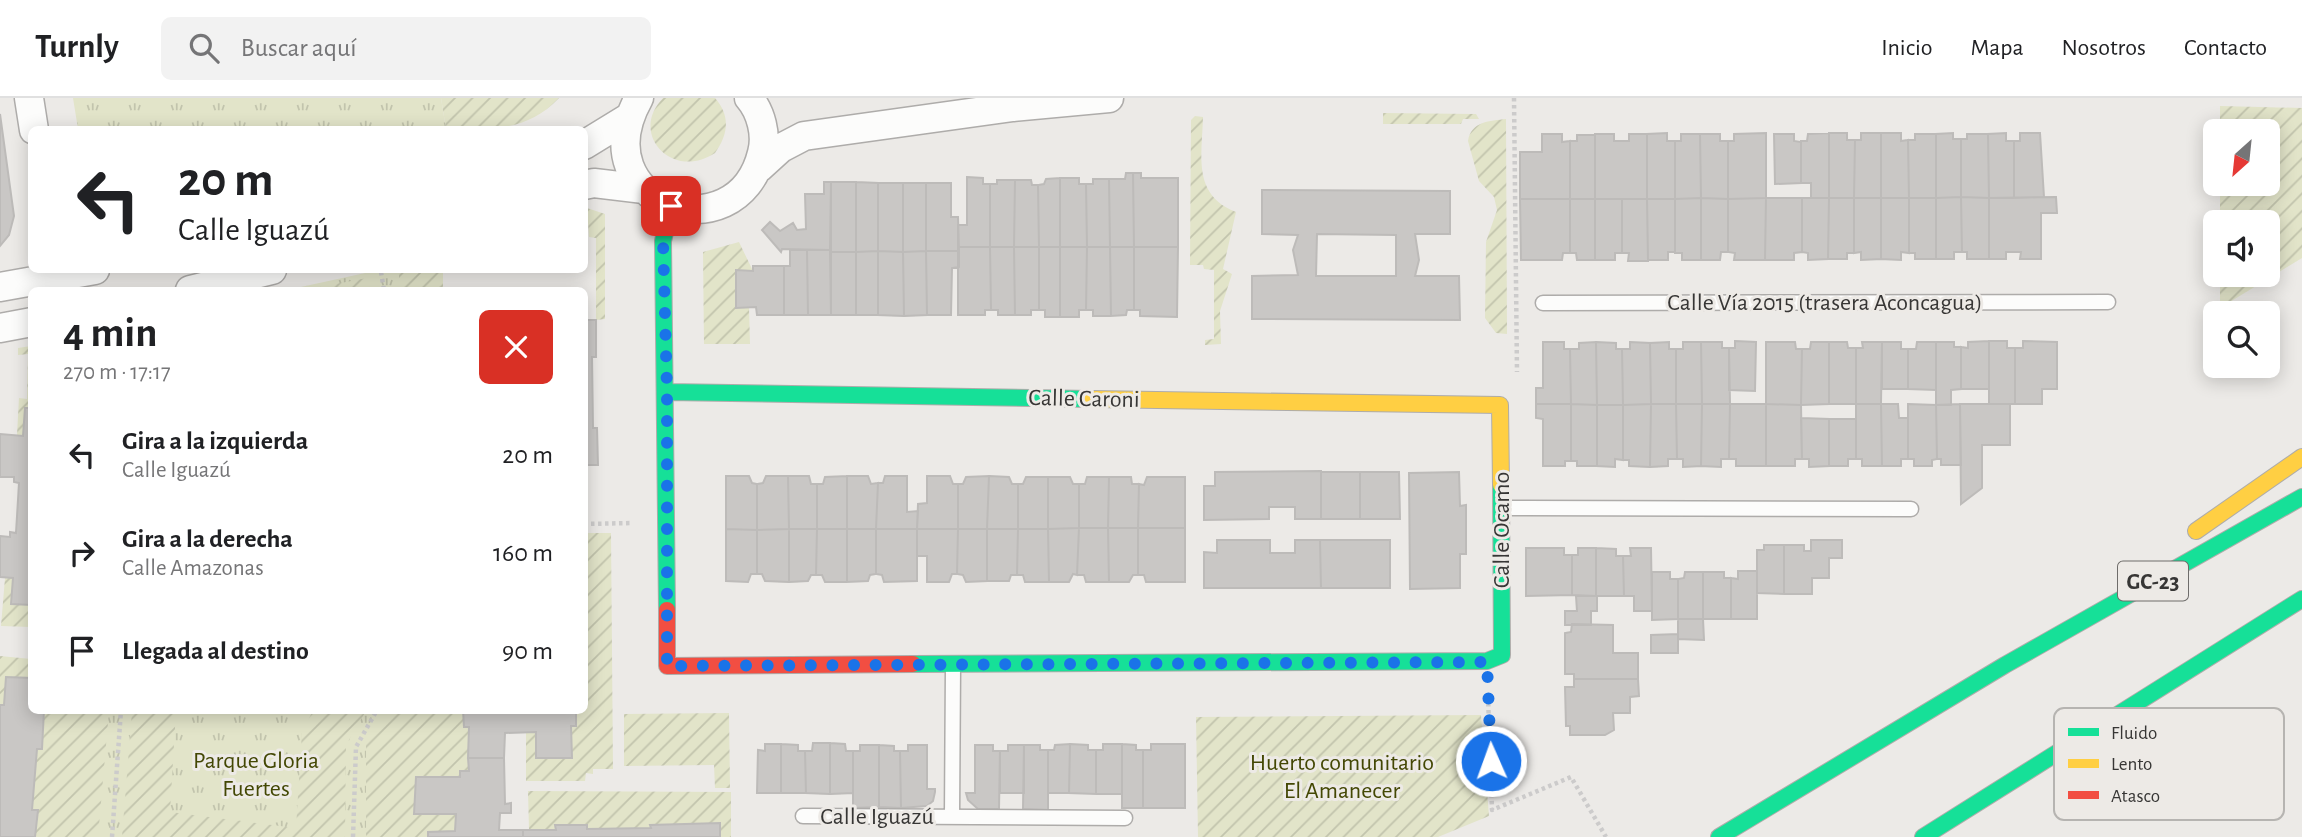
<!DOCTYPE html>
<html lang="es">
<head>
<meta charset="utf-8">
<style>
	:root { --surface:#fff; --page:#f2f2f2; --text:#202124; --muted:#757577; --line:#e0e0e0 }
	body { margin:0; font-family:"Alegreya Sans",sans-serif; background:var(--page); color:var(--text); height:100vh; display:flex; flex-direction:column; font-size:26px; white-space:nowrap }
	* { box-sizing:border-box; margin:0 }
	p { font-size:23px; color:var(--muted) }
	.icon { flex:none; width:38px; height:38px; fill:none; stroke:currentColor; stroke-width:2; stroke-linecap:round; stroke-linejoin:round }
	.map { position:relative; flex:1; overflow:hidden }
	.drawer { position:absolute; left:28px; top:189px; width:560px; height:427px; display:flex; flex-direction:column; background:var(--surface); border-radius:10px; box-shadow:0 4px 18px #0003 }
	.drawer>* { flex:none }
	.top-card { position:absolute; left:28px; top:28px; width:560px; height:147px; border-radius:10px; box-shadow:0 4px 18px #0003; background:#fff; color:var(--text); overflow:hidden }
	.needle { width:46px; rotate:207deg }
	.tools { position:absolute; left:2203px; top:21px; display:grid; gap:14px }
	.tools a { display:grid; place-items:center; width:77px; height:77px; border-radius:10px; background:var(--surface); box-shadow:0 4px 18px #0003; font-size:35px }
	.pin { position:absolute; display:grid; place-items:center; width:60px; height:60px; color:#fff; margin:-30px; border-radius:14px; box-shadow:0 4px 10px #0006 }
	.me { position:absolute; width:77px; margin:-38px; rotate:358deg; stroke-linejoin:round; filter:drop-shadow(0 0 5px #0008) }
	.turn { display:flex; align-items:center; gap:24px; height:147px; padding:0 35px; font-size:32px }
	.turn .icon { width:91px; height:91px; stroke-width:2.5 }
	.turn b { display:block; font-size:49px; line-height:60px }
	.round { display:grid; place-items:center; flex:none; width:74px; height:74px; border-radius:10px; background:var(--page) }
	.overview { display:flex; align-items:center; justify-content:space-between; height:119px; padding:0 35px }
	h1 { font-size:42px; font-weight:700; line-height:52px }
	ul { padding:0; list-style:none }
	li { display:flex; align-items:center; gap:21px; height:98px; padding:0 35px }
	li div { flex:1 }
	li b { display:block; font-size:26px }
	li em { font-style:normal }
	header { display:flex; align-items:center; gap:42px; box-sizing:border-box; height:98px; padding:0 35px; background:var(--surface); border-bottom:2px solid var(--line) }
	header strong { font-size:33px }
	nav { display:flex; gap:38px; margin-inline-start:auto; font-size:24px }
	.search { width:490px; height:63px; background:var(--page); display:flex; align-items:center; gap:18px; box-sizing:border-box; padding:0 24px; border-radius:10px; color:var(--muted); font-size:26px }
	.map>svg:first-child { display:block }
</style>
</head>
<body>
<header>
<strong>Turnly</strong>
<div class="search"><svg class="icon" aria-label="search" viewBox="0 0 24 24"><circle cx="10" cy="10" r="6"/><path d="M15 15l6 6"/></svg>Buscar aquí</div>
<nav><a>Inicio</a><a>Mapa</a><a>Nosotros</a><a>Contacto</a></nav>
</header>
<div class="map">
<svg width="2302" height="739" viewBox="0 0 2302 739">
	<defs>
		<pattern id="grass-tufts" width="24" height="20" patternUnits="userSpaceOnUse" patternTransform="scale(1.75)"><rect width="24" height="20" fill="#e2e4c9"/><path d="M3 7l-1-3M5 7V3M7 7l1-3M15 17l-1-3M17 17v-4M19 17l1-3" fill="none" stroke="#c2c4ad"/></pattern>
		<pattern id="garden-furrows" width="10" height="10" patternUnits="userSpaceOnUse" patternTransform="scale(1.75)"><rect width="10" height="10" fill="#e2e4c9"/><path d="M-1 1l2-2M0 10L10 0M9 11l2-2" fill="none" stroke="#c2c4ad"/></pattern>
	</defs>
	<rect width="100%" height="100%" fill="#eceae7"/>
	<path fill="url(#grass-tufts)" d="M73,0H441L446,31H78Z
		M379,172H443V192H287Z
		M44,613H450L408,653L409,739H35Z"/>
	<path fill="url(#garden-furrows)" d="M441,0H559C527,34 489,32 446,31Z
		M663,0H715C731,18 728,37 715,55C673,83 628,36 663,0Z
		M2220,8L2302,10V160L2220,210V177H2268V124H2220V86H2268V33H2220Z
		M1383,15L1476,16L1479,21H1463L1461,26H1383Z
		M1195,18L1203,19C1202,58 1192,97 1236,114L1223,171L1232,176L1220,213L1221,246L1205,247V242L1214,241V172L1204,171L1203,167H1190L1191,22Z
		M1506,21L1507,236L1496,235L1485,220L1486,144L1497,112L1494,99L1479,83L1468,43C1471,23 1490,23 1506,21Z
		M587,110L605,116V221L596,222V140L589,139Z
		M739,144L753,173L737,172V210L749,209L750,246H704L703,154Z
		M399,172H443V192H399Z
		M367,180L370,192H304Z
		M31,248V310H25L23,338L17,337L19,300L27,301L28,256L18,257V250Z
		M585,435H611L613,671H593V676L586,675L585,683H526V634H536V660H571V628H576V613L584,612Z
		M5,480H13L11,506L31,507V529L1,528Z
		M0,558L31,561V580L6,579L4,607H0Z
		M44,613H109L98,739H35L38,713L32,712L37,651L42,650Z
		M132,613H176L170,714L296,730L302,633L313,613H366L346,647L345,739H122Z
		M391,613H463L464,629H469V673H460V679H417L414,716H456L455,733L428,734V739H366V646Z
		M729,615L730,690H715L714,667L624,668V616Z
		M1481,617L1489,718L1438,739H1198L1196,619Z
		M528,693L731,694V739H720L719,725L651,727V730L587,731V727H556V732H529Z"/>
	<path fill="#c9c7c5" stroke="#bdbbb9" stroke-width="2" fill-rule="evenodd" d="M0,16L14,118L9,137L0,148Z
		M1667,35V43H1675V101H1647V36Z
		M1766,35V100L1728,101V43H1734V36Z
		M1829,35V100H1811V85H1801V43H1807L1808,36Z
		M1829,35H1847V42H1855L1854,100H1829Z
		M1861,35H1881V100H1854L1855,42H1861Z
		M1881,35H1901V43L1908,42L1909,100H1881Z
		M1953,35V41H1961V99L1936,100V36Z
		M2006,35V43H2014V100H1989L1988,36Z
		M2020,35H2040L2044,99L2014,100V43H2020Z
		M1542,36H1562V44L1570,43V101H1520V54H1542Z
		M1614,36V43H1629V36H1647V101H1595V36Z
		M1681,36H1700L1701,100L1675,101V43H1681Z
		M1700,36H1720V43H1728V101L1701,100Z
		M1774,36H1794V43L1801,44V85L1775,86Z
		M1915,36H1936V100H1909L1908,42H1915Z
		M1967,36H1988L1989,100L1961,99V41H1967Z
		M1577,37H1595V101H1570V43H1577Z
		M1126,75H1133L1134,149H1110L1109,81H1125Z
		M1133,75H1141V80H1178V149H1134Z
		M967,79L983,80V86H990V149H958V127H967Z
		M1060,80V149H1039L1038,87L1044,86L1046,81Z
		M1060,80H1079V86H1086L1087,149H1060Z
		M1093,81H1109L1110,149H1087L1086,86H1093Z
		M997,82H1015L1014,149H990V86H997Z
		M1015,82H1031L1032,87H1038L1039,149H1014Z
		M824,84H831L830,152L782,151L781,154L762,132L770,124L780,133L793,125L797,132L806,131L805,96H824Z
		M831,84H856V154H831Z
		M856,84L878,85V153L856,154Z
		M878,85H903V154L878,153Z
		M903,85H926V153L903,154Z
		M926,85H951V119H958L959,153H926Z
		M1262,92L1450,93V136H1415L1419,162L1415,178H1459L1460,222L1252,221V178L1298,177L1293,152L1298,137L1262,136ZM1317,136L1396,137V178H1316Z
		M1961,99L1989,100V161H1967V154H1962Z
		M1961,99L1962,154H1954V161H1936V100Z
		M2056,99L2057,115H2041V161H2020L2021,154H2006V161H1989V100Z
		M1701,100V162H1682V155H1675V101Z
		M1701,100L1728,101V154H1721L1720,162H1701Z
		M1766,100L1765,162H1734L1735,155L1728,154V101Z
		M1766,100H1802V154L1794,155V162H1765Z
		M1802,100H1829L1828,161L1808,162V155L1802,154Z
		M1829,100H1854V155H1847V161H1828Z
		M1854,100H1881V161L1861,162V154L1854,155Z
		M1881,100H1909V155L1901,154V162L1881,161Z
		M1909,100H1936V161H1915V155H1909Z
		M1520,101H1570V155H1563L1562,162H1521Z
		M1570,101H1595V162H1577L1576,155H1570Z
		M1595,101H1622V155H1615V162H1595Z
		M1622,101H1647L1648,163H1628L1629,155H1622Z
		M1647,101H1675V154H1668V162H1648Z
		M958,149H990L991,212H985V217H958Z
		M990,149H1014L1015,217H998V212H991Z
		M1014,149H1039V212H1031V217H1015Z
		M1039,149H1060V219H1045V212H1039Z
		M1060,149H1087L1086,212H1079V219H1060Z
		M1087,149H1110L1111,218H1093V212H1086Z
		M1110,149H1134V212H1127L1126,217L1111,218Z
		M1134,149H1178L1177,219L1140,218V212H1134Z
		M790,152H807L808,217H784V168H790Z
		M807,152H830L831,217H808Z
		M878,153L903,154L904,218L878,217Z
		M878,153V217H856V154Z
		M926,153L927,217L904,218L903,154Z
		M926,153H959V169L952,170L951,217H927Z
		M831,154H856V217H831Z
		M753,168H784V217H757L756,209L736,210V172L753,173Z
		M584,222H596V259H592L593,330H597L598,367H584Z
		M1735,243L1756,244L1755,293L1729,292V250H1735Z
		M1989,243H2007V250H2015V306H1989Z
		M1989,243V291H1961V249L1968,250V244Z
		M2023,243L2057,244V291H2042V306H2015V250H2023Z
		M1543,244H1564V251H1570L1571,306H1536V290H1543Z
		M1596,244L1597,307L1571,306L1570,251H1579V245Z
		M1596,244L1616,245V251H1622L1623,307H1597Z
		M1630,244L1650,245L1651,306L1623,307L1622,251H1630Z
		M1669,244V251H1676V306H1651L1650,245Z
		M1683,244H1701L1702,306H1676V251H1683Z
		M1701,244H1722V250H1729L1730,306H1702Z
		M1766,244H1795L1796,251H1802L1801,307L1766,306Z
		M1811,244H1829V306L1801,307L1802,251H1810Z
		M1829,244H1847L1848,250H1856V306H1829Z
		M1862,244H1882L1881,306H1856V250H1863Z
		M1882,244H1901V251H1908V291H1882Z
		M1917,244H1936V292L1908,291V251H1916Z
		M1936,244H1954V249H1961V291L1951,292V307H1936Z
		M1536,306H1571V363H1565V368H1543V321L1536,320Z
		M1571,306L1597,307V368H1577V363H1571Z
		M1651,306H1676L1677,361H1668V368L1650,369Z
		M1651,306L1650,369L1629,368V362H1623V307Z
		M1676,306H1702L1701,368L1683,369V361H1677Z
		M1702,306H1730L1729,361H1721V369L1701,368Z
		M1730,306H1766V368H1736V361H1729Z
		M1766,306L1801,307L1802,361H1795V368H1766Z
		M1856,306H1881L1882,368H1862V361H1856Z
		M1881,306H1898L1899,320H1908V361H1901V368H1882Z
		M1908,306L1936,307L1937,361L1932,362V368H1914V361H1908Z
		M1960,306L1961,367H1941V361H1937L1936,307Z
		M1960,306H2010V347H1982V390L1961,406Z
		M1597,307H1623V362L1615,361V369L1597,368Z
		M25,310H32V507L11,506L13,480L0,479V438L10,439V434L16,435L19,385L14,384V379H0V336L23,338Z
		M1801,320L1829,321V368L1809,369V361H1802Z
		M1829,321H1856V361H1848V368H1829Z
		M1321,373V421H1295V409H1269V421L1204,422V388H1215V374Z
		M1321,374H1360V421H1321Z
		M1360,374H1399L1400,421H1360Z
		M1459,374L1460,408L1466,407V456H1460V490L1410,491L1409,375Z
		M726,378H749L752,385L757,386V432L726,431Z
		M766,378H788L789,431L757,432V386L763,385Z
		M788,378H809L811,386H817V431H789Z
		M847,378H868L871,386L878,385L876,431H847Z
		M847,378V431H817V386H823L825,379Z
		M885,378H907V414L918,413L917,431H876L878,385H883Z
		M927,378H950L953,386H958V431H917L918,406L927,405Z
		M989,378L987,431H958V386H963L966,379Z
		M989,378L1009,379L1012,386H1018V431H987Z
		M1026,379H1048V431H1018V386H1023Z
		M1048,379H1070L1073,386H1079V430L1048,431Z
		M1087,379H1109L1108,430H1079V386H1085Z
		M1109,379H1131L1132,386H1139L1138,430H1108Z
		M1147,379H1185V430H1138L1139,386L1144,387Z
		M1079,430H1108L1109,484H1086L1084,477H1077Z
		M1079,430L1077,477L1073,476L1069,484H1049L1048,431Z
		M1108,430H1138V477H1133L1129,484H1109Z
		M1138,430H1185V484H1146L1144,477H1138Z
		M726,431L757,432V476H751L748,484L726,483Z
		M789,431V484L765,483L762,476H757V432Z
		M789,431H817L816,477H811L808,483L789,484Z
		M817,431H847V484H825L822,477H816Z
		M847,431H876V476L870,477L868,483L847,484Z
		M876,431H917V483L884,484L882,477L876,476Z
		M917,431H958L957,476H952L949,484H927V458H917Z
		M958,431H987V483L966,484L963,477L957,476Z
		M987,431H1018L1017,477H1011L1009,483H987Z
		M1018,431H1048L1049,484H1025L1023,477H1017Z
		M1217,442H1270V455H1295V442H1320L1321,490H1204V454L1217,455Z
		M1320,442H1390V490H1321Z
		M1811,442H1842V460H1829V480H1812V496H1784V447H1804V453H1811Z
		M1764,447H1784V496L1757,495V452H1764Z
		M1526,450H1564V457H1572V497L1526,498Z
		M1578,450H1596V498L1572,497V457H1578Z
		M1596,450L1616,451V458H1623L1624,498H1596Z
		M1630,450H1651L1652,513H1634V498H1624L1623,458H1631Z
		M1738,473H1757V521H1731V480L1738,481Z
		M1652,474H1670V481H1678V521L1652,522Z
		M1685,474H1703V521H1678V481L1684,480Z
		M1703,474H1724V480H1731V521H1703Z
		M1576,498H1597V513H1591V527H1565V513H1577Z
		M1678,521H1703L1704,542L1678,541Z
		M1572,526L1613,527V555H1638V581H1574V576H1565V535L1571,534Z
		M1678,536V555H1651V537Z
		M6,579L32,580V612H44L42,651H37L32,712H38L35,739H0V607H4Z
		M1574,581H1638L1639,598L1630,599V615H1613L1614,632L1605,637H1570V628H1566L1565,589H1574Z
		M463,612H576V628H571L572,660H536V634L505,635L504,660H468L469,629H464Z
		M813,645H830V696L806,695L805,653H812Z
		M830,645L845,646L846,653H853V695L830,696Z
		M765,646H781V695H757L758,652L765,653Z
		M781,646L798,647V653H805L806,695H781Z
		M1070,646L1069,695H1048V652H1054L1055,647Z
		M1070,646L1088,647V652H1096V696L1069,695Z
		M1103,646H1122V696H1096V652H1103Z
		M1122,646L1136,647V652H1143V710H1122Z
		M1151,646H1185V710H1143V652H1151Z
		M860,647H879V709L853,710V653H860Z
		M879,647L894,648V653H900L901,710L879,709Z
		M908,647H927V691H935V694L933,703L927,708L901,710L900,653H908Z
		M975,647H993V653H1000L999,711H978L968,702L966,695H975Z
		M1008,647H1024V695H1000V653H1008Z
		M1024,647H1040V652H1048V712L1023,711Z
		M468,660H504L505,706L511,705V715H500L499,732H523V739H428V734L455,733L456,716H414L416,679H460V673H469Z
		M720,725V739H523V732H556L555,727H587V731L651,730L650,727Z"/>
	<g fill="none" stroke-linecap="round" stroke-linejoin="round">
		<g stroke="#aeacaa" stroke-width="17">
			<path id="lane" d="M1543,205L2108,204
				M1503,410L1911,411
				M803,718L1125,720
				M952,719L953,568"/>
		</g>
		<g stroke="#aeacaa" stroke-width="31">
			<path id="street" d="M29,0L34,32
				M639,0C579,107 737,158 762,55C767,37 761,14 749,0
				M584,47L628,20
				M759,70L781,50L804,38L1013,9L1109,0
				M584,87L594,85L644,91
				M0,189L95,172
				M190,192L272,172
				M0,230L32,224"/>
		</g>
		<g stroke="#aeacaa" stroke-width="18">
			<path id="fast" d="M667,294L1091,301
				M667,512L663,143L671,108
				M913,566L1487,563L1502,557L1501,387
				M1719,739L2005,567L2302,399
				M1923,739L2302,501"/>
		</g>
		<g stroke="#aeacaa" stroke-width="18">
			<path id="slow" d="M1091,301L1500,307L1501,387
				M2196,433L2302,359"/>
		</g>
		<g stroke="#aeacaa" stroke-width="18">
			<path id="jam" d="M667,512V568L913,566"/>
		</g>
		<path stroke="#cccbcb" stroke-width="4.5" stroke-dasharray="3.5 3.5" stroke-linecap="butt" d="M1514,0L1517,274
			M381,174L384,192
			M584,426L633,425
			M1488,598L1492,712L1571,679L1606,739
			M112,739L121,612
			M353,739L356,649L377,612"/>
		<use href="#lane" stroke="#fcfcfb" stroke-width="14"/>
		<use href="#street" stroke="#fcfcfb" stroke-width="28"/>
		<use href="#fast" stroke="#16e098" stroke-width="16"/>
		<use href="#slow" stroke="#ffcf43" stroke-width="16"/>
		<use href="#jam" stroke="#f24e42" stroke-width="16"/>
	</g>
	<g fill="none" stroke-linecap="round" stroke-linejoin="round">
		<path stroke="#1a73e8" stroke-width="12" stroke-dasharray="0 21.6" d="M671,108L663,143L667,294V568L1487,564L1491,663"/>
	</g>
	<g text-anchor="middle" stroke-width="6" stroke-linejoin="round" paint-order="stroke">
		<rect fill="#edeae6" stroke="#6e6c6a" stroke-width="2" x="2118" y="463.5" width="70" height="39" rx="5"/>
		<g font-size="23" font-weight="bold" fill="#373635">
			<text x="2153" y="491">GC-23</text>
		</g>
		<g font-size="24" fill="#373635" stroke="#edeae6">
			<text x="1825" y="212">Calle Vía 2015 (trasera Aconcagua)</text>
			<text transform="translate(1084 300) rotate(1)" y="8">Calle Caroni</text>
			<text transform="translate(1501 432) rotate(-90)" y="8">Calle Ocamo</text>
			<text x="877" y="726">Calle Iguazú</text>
		</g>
		<g font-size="24" fill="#434704" stroke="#edeae6">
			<text x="256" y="670">Parque Gloria<tspan x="256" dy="28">Fuertes</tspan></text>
			<text x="1342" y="672">Huerto comunitario<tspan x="1342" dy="28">El Amanecer</tspan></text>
		</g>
	</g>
	<rect x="2054" y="610" width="230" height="112" rx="10" fill="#edeae6" stroke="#b6b4b1" stroke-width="2"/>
	<rect x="2068" y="630" width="31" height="8" fill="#16e098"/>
	<rect x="2068" y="661" width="31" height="9" fill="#ffcf43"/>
	<rect x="2068" y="693" width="31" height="8" fill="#f24e42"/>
	<g font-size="19" fill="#373635">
		<text x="2111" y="641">Fluido</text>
		<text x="2111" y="672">Lento</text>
		<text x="2111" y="704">Atasco</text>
	</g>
</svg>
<div class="tools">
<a><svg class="needle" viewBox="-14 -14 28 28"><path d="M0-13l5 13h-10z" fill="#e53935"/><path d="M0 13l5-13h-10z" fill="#757577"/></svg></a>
<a><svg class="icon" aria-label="sound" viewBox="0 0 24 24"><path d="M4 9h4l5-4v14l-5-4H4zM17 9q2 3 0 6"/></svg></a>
<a><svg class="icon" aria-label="search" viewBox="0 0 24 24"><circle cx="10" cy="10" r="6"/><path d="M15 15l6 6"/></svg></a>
</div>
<div class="pin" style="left:671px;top:108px;background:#d93025"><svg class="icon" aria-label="arrive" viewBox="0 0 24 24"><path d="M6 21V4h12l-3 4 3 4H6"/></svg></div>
<svg class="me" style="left:1491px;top:663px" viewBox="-20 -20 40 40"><circle r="17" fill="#1a73e8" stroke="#fff" stroke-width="3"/><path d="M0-11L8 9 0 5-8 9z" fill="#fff"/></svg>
<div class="top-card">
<div class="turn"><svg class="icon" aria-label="left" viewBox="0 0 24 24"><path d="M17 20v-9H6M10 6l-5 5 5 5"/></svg><div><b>20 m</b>Calle Iguazú</div></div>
</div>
<section class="drawer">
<div class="overview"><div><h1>4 min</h1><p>270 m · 17:17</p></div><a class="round" style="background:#d93025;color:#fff"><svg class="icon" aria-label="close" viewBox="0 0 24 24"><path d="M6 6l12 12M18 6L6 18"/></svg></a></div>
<ul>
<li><svg class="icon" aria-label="left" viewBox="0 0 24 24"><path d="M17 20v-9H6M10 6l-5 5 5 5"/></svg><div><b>Gira a la izquierda</b><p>Calle Iguazú</p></div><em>20 m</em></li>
<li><svg class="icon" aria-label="right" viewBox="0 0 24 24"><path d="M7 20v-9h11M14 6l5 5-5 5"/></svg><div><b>Gira a la derecha</b><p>Calle Amazonas</p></div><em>160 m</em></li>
<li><svg class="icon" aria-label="arrive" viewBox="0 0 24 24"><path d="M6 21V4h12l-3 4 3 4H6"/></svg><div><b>Llegada al destino</b></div><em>90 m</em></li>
</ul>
</section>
</div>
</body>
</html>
